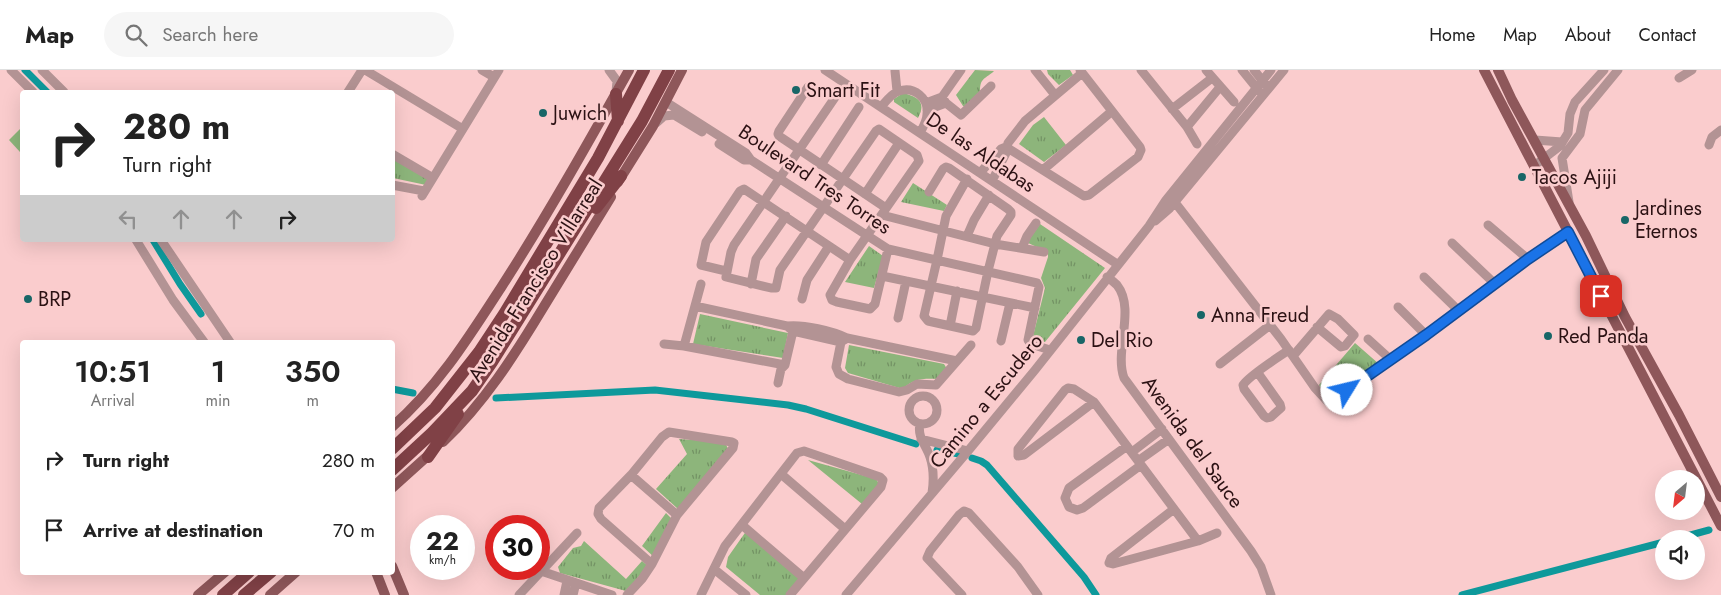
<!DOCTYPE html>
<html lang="en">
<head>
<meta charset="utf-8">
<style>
	:root { --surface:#fff; --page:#f6f6f6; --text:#222; --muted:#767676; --line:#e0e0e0 }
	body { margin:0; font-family:Jost,sans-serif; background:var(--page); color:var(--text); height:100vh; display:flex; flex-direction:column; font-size:19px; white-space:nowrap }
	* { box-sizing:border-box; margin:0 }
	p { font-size:16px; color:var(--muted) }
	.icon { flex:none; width:28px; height:28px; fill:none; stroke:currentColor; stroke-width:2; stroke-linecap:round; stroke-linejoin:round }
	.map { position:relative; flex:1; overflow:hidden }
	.details { position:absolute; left:20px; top:270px; width:375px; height:235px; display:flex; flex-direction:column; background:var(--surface); border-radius:5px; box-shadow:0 5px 20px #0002 }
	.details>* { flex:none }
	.top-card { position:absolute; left:20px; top:20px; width:375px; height:152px; border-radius:5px; box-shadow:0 5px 20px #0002; background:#fff; color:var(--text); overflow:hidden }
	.needle { width:32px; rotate:208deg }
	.buttons { position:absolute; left:1655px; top:400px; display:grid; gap:10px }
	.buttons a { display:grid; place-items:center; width:50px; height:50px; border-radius:50%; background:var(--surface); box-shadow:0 5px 20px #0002; font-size:25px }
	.speed { position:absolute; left:410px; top:445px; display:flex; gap:10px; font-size:25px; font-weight:700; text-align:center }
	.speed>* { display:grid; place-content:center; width:65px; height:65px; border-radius:50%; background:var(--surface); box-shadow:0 5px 20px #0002; line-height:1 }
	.speed small { font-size:12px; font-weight:400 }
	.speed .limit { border:8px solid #d22; background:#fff; color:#111 }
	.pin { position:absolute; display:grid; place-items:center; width:42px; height:42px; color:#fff; margin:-21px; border-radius:10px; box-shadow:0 2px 8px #0006 }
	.me { position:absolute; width:55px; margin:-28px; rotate:54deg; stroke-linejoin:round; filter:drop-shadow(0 0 4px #0008) }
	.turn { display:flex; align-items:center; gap:18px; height:105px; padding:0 20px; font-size:22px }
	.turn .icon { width:65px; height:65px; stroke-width:2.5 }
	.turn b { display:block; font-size:35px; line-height:42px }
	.lanes { display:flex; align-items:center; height:48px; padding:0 20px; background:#0003; justify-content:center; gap:25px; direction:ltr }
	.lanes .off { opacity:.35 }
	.eta { display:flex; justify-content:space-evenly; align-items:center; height:85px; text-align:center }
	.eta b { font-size:30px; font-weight:600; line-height:35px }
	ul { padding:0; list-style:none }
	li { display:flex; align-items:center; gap:15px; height:70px; padding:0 20px }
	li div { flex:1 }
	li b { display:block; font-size:19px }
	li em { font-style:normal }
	header { display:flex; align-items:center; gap:30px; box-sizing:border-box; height:70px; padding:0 25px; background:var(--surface); border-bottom:1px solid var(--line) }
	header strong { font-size:24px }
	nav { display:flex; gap:28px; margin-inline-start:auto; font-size:18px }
	.search { width:350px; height:45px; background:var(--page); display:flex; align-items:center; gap:12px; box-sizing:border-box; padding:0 18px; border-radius:28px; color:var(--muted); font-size:19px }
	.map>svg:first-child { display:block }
</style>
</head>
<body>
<header>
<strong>Map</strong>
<div class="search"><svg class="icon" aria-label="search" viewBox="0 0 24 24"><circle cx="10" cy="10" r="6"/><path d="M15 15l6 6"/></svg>Search here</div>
<nav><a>Home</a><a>Map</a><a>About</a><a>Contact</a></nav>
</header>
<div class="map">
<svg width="1721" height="525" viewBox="0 0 1721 525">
	<defs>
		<pattern id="park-tufts" width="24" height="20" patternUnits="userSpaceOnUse" patternTransform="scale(1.25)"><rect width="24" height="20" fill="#8db57b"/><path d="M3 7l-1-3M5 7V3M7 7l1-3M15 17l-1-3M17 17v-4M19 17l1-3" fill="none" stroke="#739264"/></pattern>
	</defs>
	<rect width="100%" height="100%" fill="#facccd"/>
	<path fill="url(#park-tufts)" d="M975,0L994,1C986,9 980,7 980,21L965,37L963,36L956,25Z
		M1047,0H1070L1073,5L1059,15L1048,4Z
		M903,23C917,27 927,31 918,48L894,32V29Z
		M1044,47L1066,75L1044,92L1019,74L1033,55Z
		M393,88L430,110L426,115L393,108Z
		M913,113L947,135L944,141L901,132Z
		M1040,154L1105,198L1045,272L1032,270L1045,218L1041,208L1048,187V182L1028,173L1030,168Z
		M869,176L883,186L874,218L845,212Z
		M700,244L788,263L783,288L693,274Z
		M1355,273L1379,294L1330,330L1319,315Z
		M849,275L944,294L947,299L937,309C924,308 912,309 903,319L848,303L845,298Z
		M679,369L725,372L728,379L678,439L656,419L687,384Z
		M808,390L876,409L880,415L862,434Z
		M666,443L673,450L655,488L642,476Z
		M747,460L802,507L787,525H760L726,497L728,487Z
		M584,471L626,509L642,491L648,496L626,521L560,503L558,497L573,478L581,476Z"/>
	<path fill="#8db57b" d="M22,57V80L20,82L9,70Z"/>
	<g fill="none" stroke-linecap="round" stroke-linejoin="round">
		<path stroke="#0e999b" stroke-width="7" d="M25,0L47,22
			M153,170L180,214L201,244
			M392,319L413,323
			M496,328L655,320L788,335L806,339L916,374
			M937,380L959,384
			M972,388L981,391L987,395L1084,507L1096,525
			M1676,469L1709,460
			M1462,525L1664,472"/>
		<path stroke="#b39394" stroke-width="9" d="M11,0L33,22
			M42,0L64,22
			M365,0L463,59
			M482,0L494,7
			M609,0L617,11L616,22
			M825,0L1117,194
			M1035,0L1055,25
			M1141,0L1187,57L1197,74
			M1206,0L1234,32
			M1242,0L1259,21
			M1254,0L1265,14
			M895,1L897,21
			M1679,8L1692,0
			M808,17L779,61L778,64L779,66L886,138
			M348,22L362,0
			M838,23L734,175L731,182L726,207L771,218H776L780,200L876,61L879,59L917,85L919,91L850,190L830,225L832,230L837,232L870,239L875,234L888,179
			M942,27L946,33L961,45L991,16
			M666,32L746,83L751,90L888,179L1037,213L1039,217L1028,270L1031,274L1050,280
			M926,33L942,27L961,0
			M881,37C886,31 892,23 899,21C914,16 929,28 927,44C927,51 923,57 920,63
			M1172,39L1212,8
			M927,40L946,33
			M656,53L664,46L674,45L702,62
			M1187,57L1220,17
			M1535,70L1562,72
			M719,74L744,90H751
			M1709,75L1712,67L1721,60
			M1006,77L1084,126L1089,125L1138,87L1141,80L1140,77L1080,0
			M392,84L433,108
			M821,95L859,37
			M1534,96L1560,76L1568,63L1570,44L1575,32L1604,0
			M1044,99L1111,42
			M980,103L1001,79L1006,77
			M992,111L1006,83L1008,73L1025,51L1082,3
			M392,115L424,121
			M929,122L943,99L946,97L949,98L1008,139L1011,142V145L997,166L988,201L976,258L973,261L928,251L924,246L937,190L946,146L967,109
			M865,124L899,73
			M422,126L499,0
			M1170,126L1281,269L1315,318L1328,332L1333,331L1426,265L1528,189L1568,163
			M1569,132L1562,88L1580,64L1585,40L1618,0
			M882,145L995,174L1044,182
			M1155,151L1170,138L1284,0
			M1488,155L1528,189
			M967,166L974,150L989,125
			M136,170L173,230L204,272
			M161,170L230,272
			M1452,173L1494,213
			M1022,178L1027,166L1036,153
			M726,201L701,195L706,172L740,121L744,119L850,190
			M882,206L1035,238
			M1107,207C1110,209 1114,212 1117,215C1136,239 1114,281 1124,308L1251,481L1261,497L1271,525
			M1424,207L1459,241
			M751,214L756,189L786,146
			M802,229L807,210L829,176
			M695,236L787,256C803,254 833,261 847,268L957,291
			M1398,237L1426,265
			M898,248L906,211
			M787,256L793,261L841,272L846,269
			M950,256L957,221
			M1368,269L1390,289
			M1001,271L1010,233
			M841,272L836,297L839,304L848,309L899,322L907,320L917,314L936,315L971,275
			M664,274L684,276L785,295
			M684,276L701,214
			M1293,286L1329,244L1338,249L1354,265L1345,276L1341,277L1317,257
			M1220,294L1270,255
			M1258,303L1280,334L1281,338L1271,347L1267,348L1264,346L1244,319L1243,315C1250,305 1277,288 1289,280
			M778,313L781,299L785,295L793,261
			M1068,318L1074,319L1094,332L1024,385L1018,386V379L1065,320Z
			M909 340a14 14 0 1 1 28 0a14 14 0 1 1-28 0Z
			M1094,332L1198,471
			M920,354C917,367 926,375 930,387C934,399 934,410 932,423
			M921,369L968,381
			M1127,376L1069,418L1065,428L1069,437L1077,440L1083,438L1141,395
			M1132,382L1162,359
			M1138,391L1169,369
			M781,404L845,459
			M631,405L677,445
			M1174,439L1111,488L1109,493L1113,494L1198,471L1217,463
			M742,455L804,508
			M714,499L746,525
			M541,501L612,525
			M519,525L577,463
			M564,525L567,511
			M573,525L576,513
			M627,525L642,509L652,494L677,445L733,378L734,373L732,372L669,362L662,367L631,405L599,438L598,444L601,449L652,494
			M701,525L725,476L797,383L804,381L880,407L883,410L881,417L790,525
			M846,525L968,381L1035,300L1149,156L1166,130L1271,0
			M962,525L927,488L930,481L959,445L964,441L969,443L1018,497L1038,525"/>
		<path stroke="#8e575a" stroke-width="10" d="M1484,0L1721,456
			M1498,0L1512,30L1586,166L1625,247L1679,345L1721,427
			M618,112L653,56L682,0
			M392,357C438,317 469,267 502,216C547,146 588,73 629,0
			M443,372C484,333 514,286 543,238C566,201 588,164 611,127
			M392,418L432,382
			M392,496L404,525
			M376,502L385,525
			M198,525L225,502
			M270,525L296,502"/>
		<path stroke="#804146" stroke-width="12" d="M616,24L618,51
			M596,138L621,106
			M392,379L435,338L479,282L504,244L598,88L644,0
			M428,387L458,344
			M392,400L432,363L472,321L492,292L642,51L669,0
			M223,525L249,502
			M244,525L271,502"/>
	</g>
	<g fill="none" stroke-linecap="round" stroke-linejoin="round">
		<g stroke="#114b97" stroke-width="12">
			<path id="route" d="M1347,320L1426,265L1528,189L1568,162L1601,226"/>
		</g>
		<use href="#route" stroke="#1a73e8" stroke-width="9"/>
	</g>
	<g fill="#186667" stroke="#facccd" stroke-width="2">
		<circle cx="796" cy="20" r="5"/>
		<circle cx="543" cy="43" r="5"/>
		<circle cx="1522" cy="107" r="5"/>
		<circle cx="1625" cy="150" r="5"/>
		<circle cx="28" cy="229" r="5"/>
		<circle cx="1201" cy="245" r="5"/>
		<circle cx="1548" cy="266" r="5"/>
		<circle cx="1081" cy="270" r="5"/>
	</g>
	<g text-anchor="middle" stroke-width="5" stroke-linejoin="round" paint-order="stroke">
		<g font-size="20" fill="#2b1113" stroke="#facccd" text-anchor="start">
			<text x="806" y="27">Smart Fit</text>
			<text x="553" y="50">Juwich</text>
			<text x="1532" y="114">Tacos Ajiji</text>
			<text x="1635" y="145">Jardines<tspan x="1635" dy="23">Eternos</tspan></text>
			<text x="38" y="236">BRP</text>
			<text x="1211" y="252">Anna Freud</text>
			<text x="1558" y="273">Red Panda</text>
			<text x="1091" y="277">Del Rio</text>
		</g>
		<g font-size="20" fill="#2b1113" stroke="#facccd">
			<text transform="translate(981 82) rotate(34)" y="7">De las Aldabas</text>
			<text transform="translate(815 109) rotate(34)" y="7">Boulevard Tres Torres</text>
			<text transform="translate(535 210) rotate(-58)" y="7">Avenida Francisco Villarreal</text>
			<text transform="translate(986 331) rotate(-51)" y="7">Camino a Escudero</text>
			<text transform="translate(1193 372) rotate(54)" y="7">Avenida del Sauce</text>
		</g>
	</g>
</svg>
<div class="buttons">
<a><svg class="needle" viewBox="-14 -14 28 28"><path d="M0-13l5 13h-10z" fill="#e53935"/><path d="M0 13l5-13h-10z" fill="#767676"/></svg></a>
<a><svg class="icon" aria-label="sound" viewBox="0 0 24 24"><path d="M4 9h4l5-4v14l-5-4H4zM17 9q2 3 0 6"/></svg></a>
</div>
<div class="speed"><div>22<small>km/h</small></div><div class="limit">30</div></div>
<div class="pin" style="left:1601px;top:226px;background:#d93025"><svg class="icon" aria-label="arrive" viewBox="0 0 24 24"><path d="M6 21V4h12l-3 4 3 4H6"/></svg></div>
<svg class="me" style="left:1347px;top:320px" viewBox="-20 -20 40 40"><circle r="19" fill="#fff"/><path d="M0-13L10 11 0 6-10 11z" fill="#1a73e8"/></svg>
<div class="top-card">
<div class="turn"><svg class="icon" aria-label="right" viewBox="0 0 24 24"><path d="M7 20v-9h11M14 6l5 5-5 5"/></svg><div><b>280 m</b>Turn right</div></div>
<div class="lanes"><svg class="icon off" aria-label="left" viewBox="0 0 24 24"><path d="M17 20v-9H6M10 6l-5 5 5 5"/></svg><svg class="icon off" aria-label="ahead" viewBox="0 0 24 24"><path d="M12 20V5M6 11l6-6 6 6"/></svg><svg class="icon off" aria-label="ahead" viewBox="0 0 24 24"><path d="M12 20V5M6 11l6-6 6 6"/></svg><svg class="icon" aria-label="right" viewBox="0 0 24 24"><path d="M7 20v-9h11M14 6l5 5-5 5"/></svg></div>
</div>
<section class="details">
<div class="eta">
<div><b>10:51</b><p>Arrival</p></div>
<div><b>1</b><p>min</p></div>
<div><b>350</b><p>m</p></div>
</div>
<ul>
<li><svg class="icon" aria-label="right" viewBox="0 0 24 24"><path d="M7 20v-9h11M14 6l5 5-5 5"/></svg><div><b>Turn right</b></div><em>280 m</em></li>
<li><svg class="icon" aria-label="arrive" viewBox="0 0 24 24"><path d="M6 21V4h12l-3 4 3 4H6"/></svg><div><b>Arrive at destination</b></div><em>70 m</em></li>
</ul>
</section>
</div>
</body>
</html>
